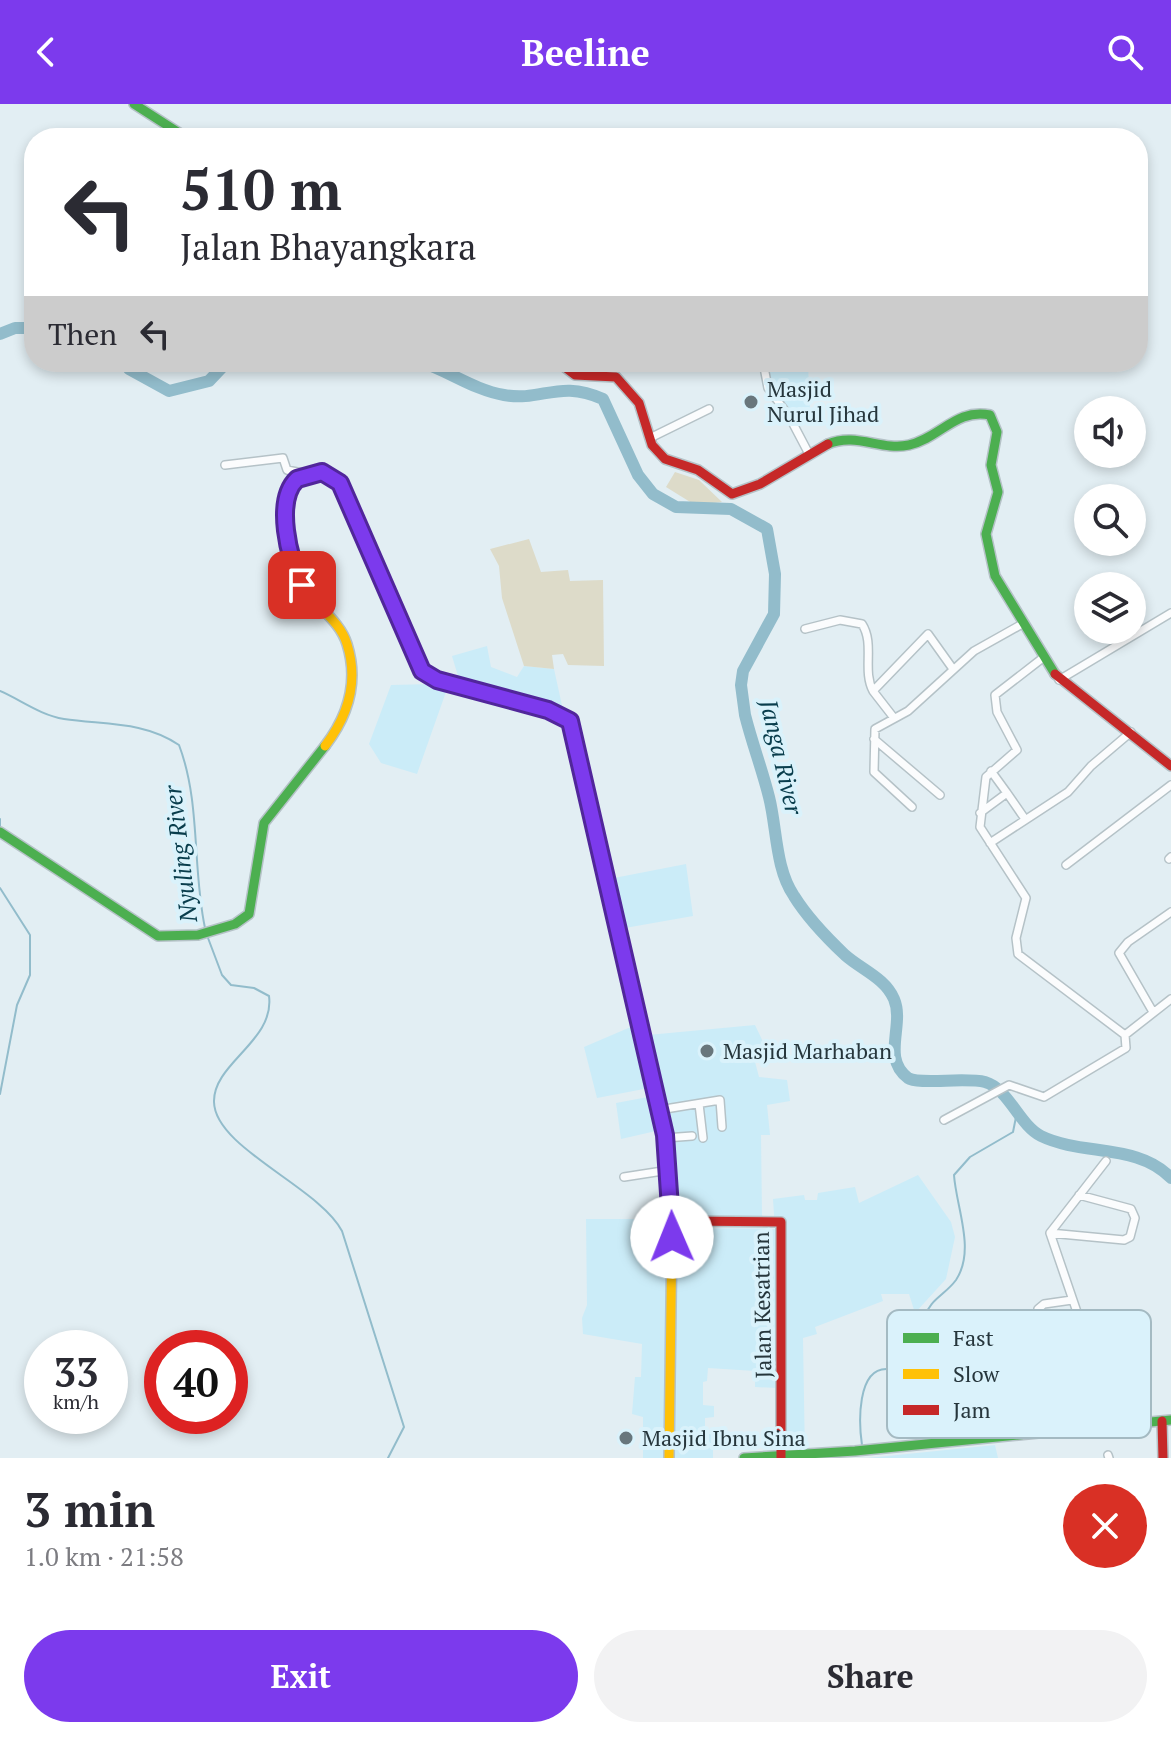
<!DOCTYPE html>
<html lang="en">
<head>
<meta charset="utf-8">
<style>
	:root { --surface:#fff; --page:#f2f2f3; --text:#2b2b33; --muted:#7c7c81; --accent:#7c3aed }
	body { margin:0; font-family:"PT Serif",serif; background:var(--page); color:var(--text); height:100vh; display:flex; flex-direction:column; font-size:30px; white-space:nowrap }
	* { box-sizing:border-box; margin:0 }
	p { font-size:26px; color:var(--muted) }
	.icon { flex:none; width:44px; height:44px; fill:none; stroke:currentColor; stroke-width:2; stroke-linecap:round; stroke-linejoin:round }
	.map { position:relative; height:1354px; overflow:hidden }
	.sheet { display:flex; flex-direction:column; background:var(--surface); flex:1 }
	.sheet>* { flex:none }
	.banner { position:absolute; left:24px; top:24px; width:1124px; height:244px; border-radius:32px; box-shadow:0 4px 12px #0003; background:#fff; color:var(--text); overflow:hidden }
	.controls { position:absolute; left:1074px; top:292px; display:grid; gap:16px }
	.controls a { display:grid; place-items:center; width:72px; height:72px; border-radius:50%; background:var(--surface); box-shadow:0 4px 12px #0003; font-size:40px }
	.speed { position:absolute; left:24px; top:1226px; display:flex; gap:16px; font-size:40px; font-weight:700; text-align:center }
	.speed>* { display:grid; place-content:center; width:104px; height:104px; border-radius:50%; background:var(--surface); box-shadow:0 4px 12px #0003; line-height:1 }
	.speed small { font-size:20px; font-weight:400 }
	.speed .limit { border:12px solid #d22; background:#fff; color:#111 }
	.pin { position:absolute; display:grid; place-items:center; width:68px; height:68px; color:#fff; margin:-34px; border-radius:16px; box-shadow:0 4px 12px #0006 }
	.me { position:absolute; width:88px; margin:-44px; rotate:359deg; stroke-linejoin:round; filter:drop-shadow(0 0 6px #0008) }
	.turn { display:flex; align-items:center; gap:28px; height:168px; padding:0 24px; font-size:36px }
	.turn .icon { width:104px; height:104px; stroke-width:2.5 }
	.turn b { display:block; font-size:56px; line-height:68px }
	.then { display:flex; align-items:center; height:76px; padding:0 24px; background:#0003; gap:16px; font-size:30px }
	.round { display:grid; place-items:center; flex:none; width:84px; height:84px; border-radius:42px; background:var(--page) }
	.headline { display:flex; align-items:center; justify-content:space-between; height:136px; padding:0 24px }
	h1 { font-size:48px; font-weight:600; line-height:60px }
	.button { display:flex; gap:16px; margin-top:auto; padding:16px 24px }
	.button a { flex:1; height:92px; border-radius:48px; background:var(--accent); color:#fff; font-size:32px; font-weight:600; line-height:92px; text-align:center }
	.button a+a { background:var(--page); color:var(--text) }
	header { display:flex; justify-content:space-between; align-items:center; height:104px; padding:0 24px; background:var(--accent); color:#fff; font-size:36px; font-weight:600 }
	.map>svg:first-child { display:block }
</style>
</head>
<body>
<header><svg class="icon" aria-label="back" viewBox="0 0 24 24"><path d="M15 5l-7 7 7 7"/></svg>Beeline<svg class="icon" aria-label="search" viewBox="0 0 24 24"><circle cx="10" cy="10" r="6"/><path d="M15 15l6 6"/></svg></header>
<div class="map">
<svg width="1171" height="1354" viewBox="0 0 1171 1354">
	<rect width="100%" height="100%" fill="#e2eef3"/>
	<path fill="#cbecf8" d="M808,260L810,307L785,316L775,304L763,265Z
		M487,542L491,563L517,573L524,562L554,565L563,606L458,572L452,552Z
		M433,580L447,585L417,670L381,659L369,640L391,581Z
		M686,760L693,812L625,824L614,774Z
		M755,921L766,944L753,950L759,973L787,976L790,997L767,1001L770,1031H761L762,1113L688,1115L678,1110L675,1045L648,931Z
		M633,922L649,984L597,994L584,943Z
		M648,993L656,1027L621,1035L616,999Z
		M918,1071L951,1118L955,1133L946,1175L915,1209L909,1190H881L883,1197L815,1223L817,1230L803,1234L805,1354H777V1284L755,1283V1267L708,1264L707,1277L703,1278V1301L714,1302V1313L705,1314V1330H713V1354H643V1313L632,1310L635,1273H641L642,1240L583,1230L582,1214L587,1201L586,1115H676L690,1124L775,1125L773,1095L804,1091L805,1096H817L818,1089L855,1083L859,1099Z
		M995,1341L998,1354H867H868Z"/>
	<path fill="#dddbc9" d="M675,368L699,376L722,398L695,401L666,383Z
		M529,435L541,468L568,466L570,477L603,476L604,562L568,561L563,550L552,551L554,565L524,562L502,494L499,462L490,445Z"/>
	<g fill="none" stroke-linecap="round" stroke-linejoin="round">
		<path stroke="#92bccb" stroke-width="2" d="M0,587C21,596 40,611 64,615C104,621 144,617 179,641C201,699 192,763 205,824
			M0,715V723
			M0,784L30,831V871L17,901L0,990
			M208,834L222,871L231,881L254,884L269,892C275,937 213,959 214,998C215,1044 319,1083 342,1127L404,1323L388,1354
			M862,1341C859,1321 856,1263 888,1265C912,1266 924,1286 942,1251L924,1214C930,1195 945,1191 956,1176C976,1146 956,1103 954,1071L970,1053L1013,1028L1017,1008"/>
		<path stroke="#92bccb" stroke-width="12" d="M0,230L15,224H34
			M125,258L129,265L169,287L209,277L227,258
			M421,258C449,267 474,286 504,291C542,298 559,275 603,295L638,371L653,390L676,403L731,405L767,425L775,470L774,510L743,567L741,581L745,611C752,639 762,665 769,693C777,724 775,764 794,792C807,813 827,834 845,851C862,866 885,874 894,895C905,921 881,954 908,974C918,981 965,973 985,978C1009,985 1019,1021 1041,1032C1082,1052 1138,1039 1171,1074"/>
		<g stroke="#b5c2c7" stroke-width="10">
			<path id="street" d="M763,258L768,284L789,312L809,350
				M650,334L709,305
				M225,361L283,354L287,366L307,370
				M805,525L840,516L862,520C875,540 862,566 873,587L928,530L953,565
				M1044,553L995,591L997,608L1017,646L986,673L980,723L1026,794L1016,834L1018,850L1125,931
				M1059,576L1171,509
				M873,587L894,614
				M874,635L940,691
				M1007,689L1025,715
				M912,703L874,668L875,625L908,607L974,547L1024,519
				M980,709L1007,689L991,667
				M990,739L1068,688L1091,662L1131,628
				M1169,755L1171,753
				M1066,761L1171,681
				M1153,908L1119,849L1128,838L1171,808
				M699,1000L703,1034
				M659,1006L720,996L722,1023
				M944,1016L1009,981L1044,993L1126,944L1125,931L1171,895
				M665,1034L692,1032
				M624,1073L669,1066
				M1050,1129L1124,1136L1130,1133L1135,1114L1131,1105L1079,1091
				M1057,1257L1038,1205L1044,1200L1072,1196
				M1041,1328L1028,1265L1090,1246L1050,1129L1106,1057
				M1108,1351L1109,1354"/>
		</g>
		<g stroke="#b5c2c7" stroke-width="12">
			<path id="fast" d="M134,0L187,34
				M828,340C856,328 881,347 909,341C940,334 956,304 990,311L997,328L991,361L998,388L986,430L995,472L1055,570
				M365,442L422,567L437,576L561,610L571,619L598,741
				M0,728L158,832L198,831L235,820L249,810L264,719L325,642
				M744,1354L855,1347L1171,1316"/>
		</g>
		<g stroke="#b5c2c7" stroke-width="12">
			<path id="slow" d="M325,642C348,612 359,578 347,540C339,514 311,500 300,476C293,461 281,407 286,392C287,387 293,382 297,378C308,365 320,368 335,374L365,442
				M598,741L667,1048L672,1125L669,1354"/>
		</g>
		<g stroke="#b5c2c7" stroke-width="12">
			<path id="jam" d="M558,258L575,271L616,273L639,299L652,341L665,355L698,366L732,390L760,380L828,340
				M1055,570L1171,662
				M672,1133L686,1117L781,1118V1354
				M1162,1317L1163,1354"/>
		</g>
		<use href="#street" stroke="#fbfcfd" stroke-width="7"/>
		<use href="#fast" stroke="#4caf50" stroke-width="9"/>
		<use href="#slow" stroke="#ffc107" stroke-width="9"/>
		<use href="#jam" stroke="#c62828" stroke-width="9"/>
	</g>
	<g fill="none" stroke-linecap="round" stroke-linejoin="round">
		<g stroke="#51269a" stroke-width="20">
			<path id="route" d="M302,481C289,455 274,397 297,375L322,368L340,379L422,567L437,576L548,606L570,617L665,1031L672,1133"/>
		</g>
		<use href="#route" stroke="#7c3aed" stroke-width="14"/>
	</g>
	<g fill="#68767c" stroke="#daf2fb" stroke-width="3">
		<circle cx="751" cy="298" r="8"/>
		<circle cx="707" cy="947" r="8"/>
		<circle cx="626" cy="1334" r="8"/>
	</g>
	<g text-anchor="middle" stroke-width="8" stroke-linejoin="round" paint-order="stroke">
		<g font-size="22" fill="#26363c" stroke="#daf2fb" text-anchor="start">
			<text x="767" y="293">Masjid<tspan x="767" dy="25">Nurul Jihad</tspan></text>
			<text x="723" y="955">Masjid Marhaban</text>
			<text x="642" y="1342">Masjid Ibnu Sina</text>
		</g>
		<g font-size="22" fill="#26363c" stroke="#daf2fb">
			<text transform="translate(762 1201) rotate(-91)" y="8">Jalan Kesatrian</text>
		</g>
		<g font-size="24" font-style="italic" fill="#093d4c" stroke="#daf2fb">
			<text transform="translate(781 653) rotate(77)" y="8">Janga River</text>
			<text transform="translate(181 750) rotate(-97)" y="8">Nyuling River</text>
		</g>
	</g>
	<rect x="887" y="1206" width="264" height="128" rx="12" fill="#daf2fb" stroke="#a4bac2" stroke-width="2"/>
	<rect x="903" y="1229" width="36" height="10" fill="#4caf50"/>
	<rect x="903" y="1265" width="36" height="10" fill="#ffc107"/>
	<rect x="903" y="1301" width="36" height="10" fill="#c62828"/>
	<g font-size="22" fill="#26363c">
		<text x="953" y="1242">Fast</text>
		<text x="953" y="1278">Slow</text>
		<text x="953" y="1314">Jam</text>
	</g>
</svg>
<div class="controls">
<a><svg class="icon" aria-label="sound" viewBox="0 0 24 24"><path d="M4 9h4l5-4v14l-5-4H4zM17 9q2 3 0 6"/></svg></a>
<a><svg class="icon" aria-label="search" viewBox="0 0 24 24"><circle cx="10" cy="10" r="6"/><path d="M15 15l6 6"/></svg></a>
<a><svg class="icon" aria-label="layers" viewBox="0 0 24 24"><path d="M12 4l9 5-9 5-9-5zM3 14l9 5 9-5"/></svg></a>
</div>
<div class="speed"><div>33<small>km/h</small></div><div class="limit">40</div></div>
<div class="pin" style="left:302px;top:481px;background:#d93025"><svg class="icon" aria-label="arrive" viewBox="0 0 24 24"><path d="M6 21V4h12l-3 4 3 4H6"/></svg></div>
<svg class="me" style="left:672px;top:1133px" viewBox="-20 -20 40 40"><circle r="19" fill="#fff"/><path d="M0-13L10 11 0 6-10 11z" fill="#7c3aed"/></svg>
<div class="banner">
<div class="turn"><svg class="icon" aria-label="left" viewBox="0 0 24 24"><path d="M17 20v-9H6M10 6l-5 5 5 5"/></svg><div><b>510 m</b>Jalan Bhayangkara</div></div>
<div class="then">Then<svg class="icon" aria-label="left" viewBox="0 0 24 24"><path d="M17 20v-9H6M10 6l-5 5 5 5"/></svg></div>
</div>
</div>
<section class="sheet">
<div class="headline"><div><h1>3 min</h1><p>1.0 km · 21:58</p></div><a class="round" style="background:#d93025;color:#fff"><svg class="icon" aria-label="close" viewBox="0 0 24 24"><path d="M6 6l12 12M18 6L6 18"/></svg></a></div>
<div class="button"><a>Exit</a><a>Share</a></div>
</section>
</body>
</html>
